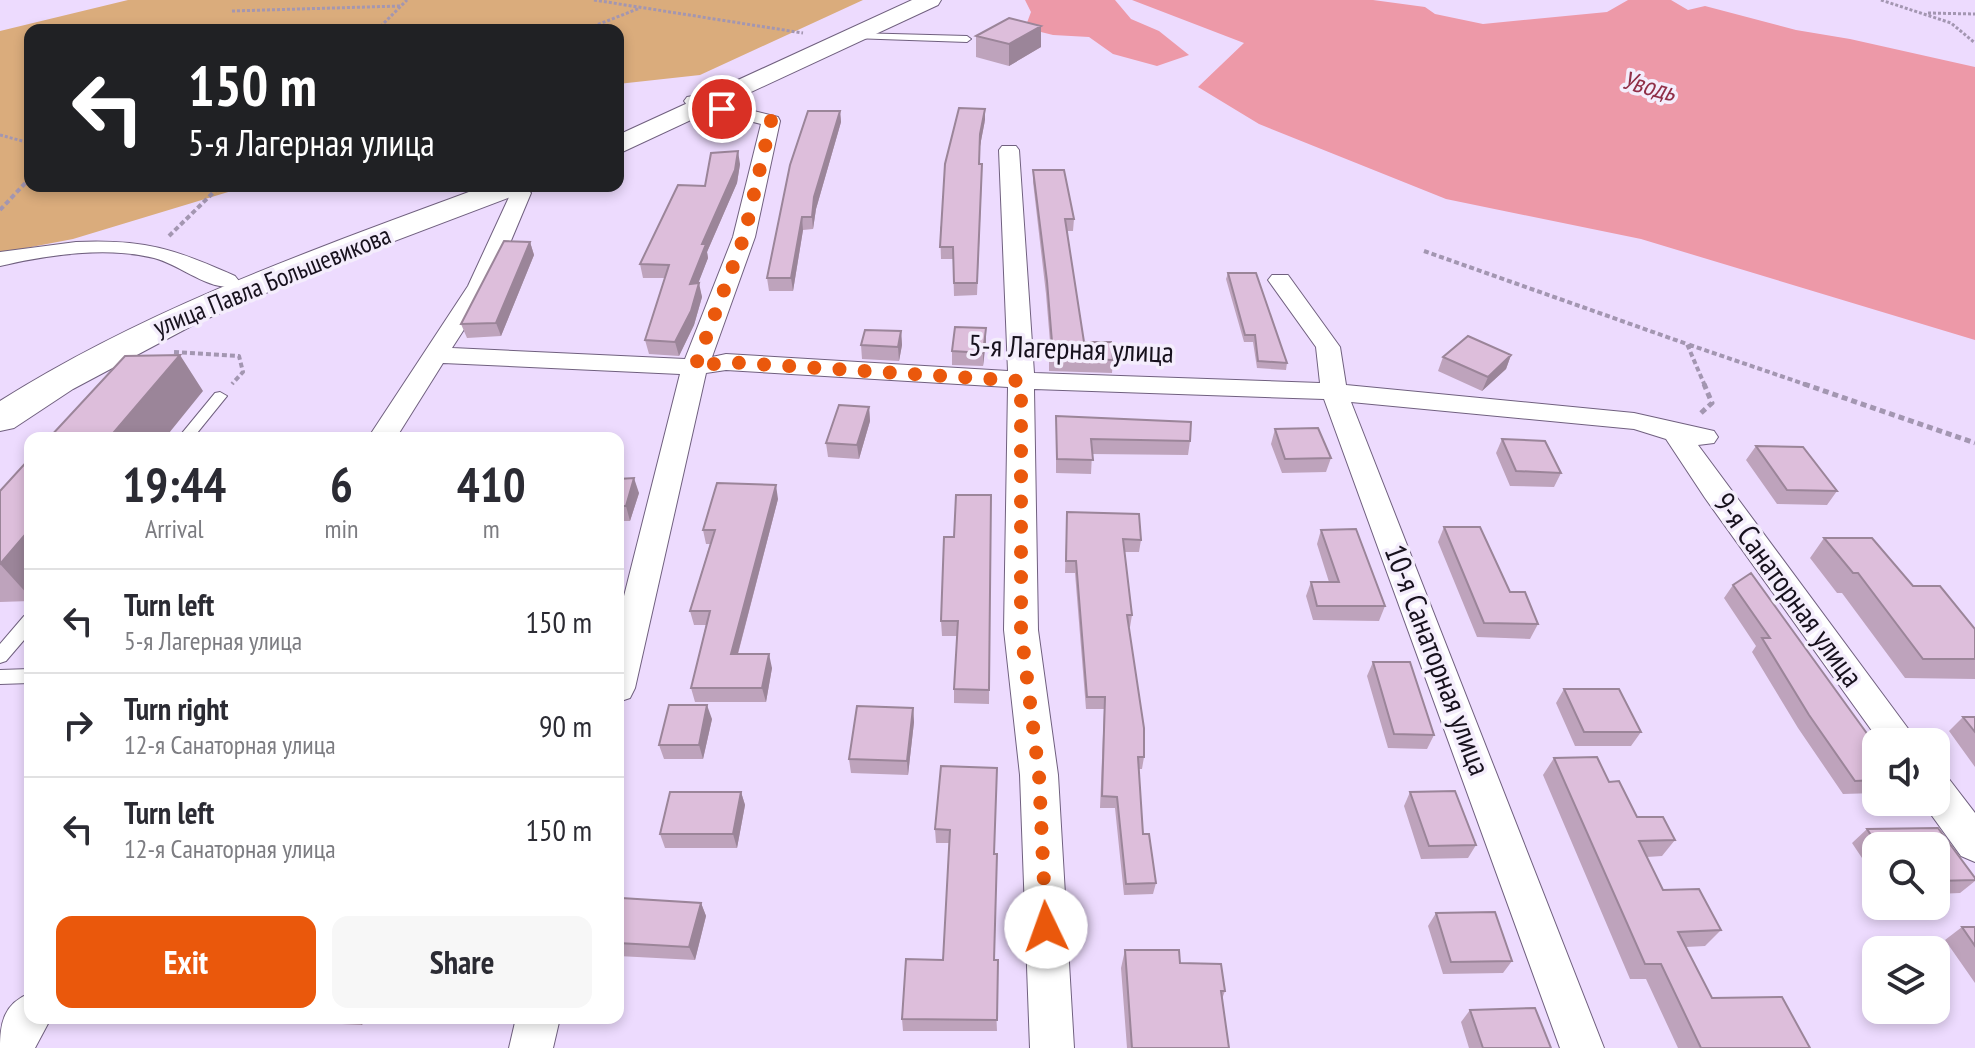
<!DOCTYPE html>
<html lang="en">
<head>
<meta charset="utf-8">
<style>
	:root { --surface:#fff; --page:#f7f7f7; --text:#2b2b33; --muted:#7c7c81; --line:#e1e1e2; --accent:#ea580c }
	body { margin:0; font-family:"PT Sans Narrow",sans-serif; background:var(--page); color:var(--text); height:100vh; display:flex; flex-direction:column; font-size:30px; white-space:nowrap }
	* { box-sizing:border-box; margin:0 }
	p { font-size:26px; color:var(--muted) }
	.icon { flex:none; width:44px; height:44px; fill:none; stroke:currentColor; stroke-width:2; stroke-linecap:round; stroke-linejoin:round }
	.map { position:relative; flex:1; overflow:hidden }
	.panel { position:absolute; left:24px; top:432px; width:600px; height:592px; display:flex; flex-direction:column; background:var(--surface); border-radius:16px; box-shadow:0 4px 12px #0003 }
	.panel>* { flex:none }
	.hud { position:absolute; left:24px; top:24px; width:600px; height:168px; border-radius:16px; box-shadow:0 4px 12px #0003; background:#202124; color:#fff; overflow:hidden }
	.fabs { position:absolute; left:1862px; top:728px; display:grid; gap:16px }
	.fabs a { display:grid; place-items:center; width:88px; height:88px; border-radius:16px; background:var(--surface); box-shadow:0 4px 12px #0003; font-size:40px }
	.pin { position:absolute; display:grid; place-items:center; width:68px; height:68px; color:#fff; margin:-34px; border:4px solid #fff; border-radius:50%; box-shadow:0 2px 8px #0007 }
	.me { position:absolute; width:88px; margin:-44px; rotate:357deg; stroke-linejoin:round; filter:drop-shadow(0 0 6px #0008) }
	.turn { display:flex; align-items:center; gap:28px; height:168px; padding:0 32px; font-size:36px }
	.turn .icon { width:104px; height:104px; stroke-width:2.5 }
	.turn b { display:block; font-size:56px; line-height:68px }
	.eta { display:flex; justify-content:space-evenly; align-items:center; height:136px; text-align:center }
	.eta b { font-size:48px; font-weight:800; line-height:56px }
	.action { display:flex; gap:16px; margin-top:auto; padding:16px 32px }
	.action a { flex:1; height:92px; border-radius:16px; background:var(--accent); color:#fff; font-size:32px; font-weight:800; line-height:92px; text-align:center }
	.action a+a { background:var(--page); color:var(--text) }
	ul { padding:0; list-style:none }
	li { display:flex; align-items:center; gap:24px; height:104px; padding:0 32px; border-top:2px solid var(--line) }
	li div { flex:1 }
	li b { display:block; font-size:30px }
	li em { font-style:normal }
	.map>svg:first-child { display:block }
</style>
</head>
<body>
<div class="map">
<svg width="1975" height="1048" viewBox="0 0 1975 1048">
	<rect width="100%" height="100%" fill="#eddbfe"/>
	<path fill="#daac7c" d="M128,0H863L700,75L618,84V30H30V186H248L73,239L0,253V31Z"/>
	<path fill="#ed99a8" d="M1025,0H1115L1131,19L1159,31L1189,55L1157,66L1113,54L1089,37L1053,35L1025,28L1031,12Z
		M1132,0H1373L1425,7L1435,14L1483,24L1607,12L1628,0H1671L1688,10L1705,6L1796,30L1850,39L1975,67V340L1641,239L1446,199L1259,124L1198,87L1244,43Z"/>
	<g fill="none" stroke-linecap="round" stroke-linejoin="round">
		<g stroke="#70607f" stroke-width="2">
			<path id="service" d="M855,33L967,36L971,39L967,42L852,38V34Z
				M220,392L227,396L193,438H178L215,393Z
				M30,614V633L6,661L0,663V644L24,616Z
				M30,669V683L0,684V670Z"/>
		</g>
		<g stroke="#70607f" stroke-width="2">
			<path id="minor" d="M693,96L778,117L780,121L755,237L712,357L726,354L1008,371L999,150L1002,146H1016L1019,150L1034,373L1320,383L1316,347L1268,280L1272,275H1288L1340,347L1346,385L1634,413L1714,431L1718,437L1714,443L1698,445L1918,742H1880L1705,498L1666,439L1634,429L1351,402L1604,1048H1560L1324,399L1034,389L1038,630L1058,775L1074,1048H1030L1020,775L1004,630L1008,387L726,370L706,373L635,688L630,698L618,702V620L680,374L443,363L396,438H368L468,286L510,195L502,186H524L531,193L492,286L452,348L685,359L733,237L761,124L687,105L684,101L687,97Z
				M76,242C144,239 175,249 235,276L239,281L235,286C210,292 179,264 154,258C106,246 47,255 0,266V252Z
				M1936,775L1949,779L1975,813V862L1961,856L1922,802H1936Z
				M30,993V1018H51L35,1048H0C0,1022 4,1004 30,993Z
				M516,1018H560L553,1048H509Z"/>
		</g>
		<g stroke="#70607f" stroke-width="2">
			<path id="primary" d="M912,0H941L938,5L618,154V135Z
				M485,186H528L524,192L326,267L197,323L73,389L14,428L0,431V401C151,306 318,248 485,186Z"/>
		</g>
		<path stroke="#a396b1" stroke-width="3" stroke-dasharray="3 2" stroke-linecap="butt" d="M594,0L803,33
			M1881,0L1951,23L1975,43
			M232,11L400,6
			M1928,13L1975,14
			M377,30L407,0
			M584,30L640,8
			M0,135L30,143"/>
		<path stroke="#a396b1" stroke-width="4" stroke-dasharray="5 3" stroke-linecap="butt" d="M0,210L30,178
			M169,236L220,186
			M1424,251L1687,344
			M174,352L239,356L243,372L232,384
			M1705,386L1687,344L1810,386"/>
		<path stroke="#a396b1" stroke-width="5" stroke-dasharray="6 4" stroke-linecap="butt" d="M1804,384L1975,443
			M1701,413L1712,403L1704,384"/>
		<use href="#service" fill="#fff" fill-rule="evenodd"/>
		<use href="#minor" fill="#fff" fill-rule="evenodd"/>
		<use href="#primary" fill="#fff" fill-rule="evenodd"/>
	</g>
	<path fill="#bea3bc" d="M976,36L1041,47L1009,66L976,57Z
		M840,111L841,122L816,209L813,229L803,230L793,291H769L767,278Z
		M985,120L980,146L979,164L982,176L977,295L954,296L953,259H941L940,228Z
		M740,164L737,183L707,252L708,258L698,283L702,297L694,325L679,356L649,354L645,340L665,278H643L640,264L705,186Z
		M1033,170L1074,219L1073,231H1067L1084,342L1113,360L1112,373L1049,371V342H1050L1046,294L1033,182Z
		M530,242L534,255L501,336L467,338L461,324Z
		M1228,273L1287,363L1286,370L1257,368L1253,342H1244L1226,279Z
		M986,328L983,366L952,365V351Z
		M901,331L902,345L899,361L862,359L861,345Z
		M1511,355L1506,369L1482,391L1438,371L1443,357Z
		M869,407L870,421L859,459L828,457L826,443Z
		M1056,416L1190,441L1188,455L1092,454L1091,474L1056,473Z
		M1275,429L1331,458L1326,472L1282,473L1271,444Z
		M1502,439L1561,473L1554,487L1510,486L1496,453Z
		M1756,446L1837,491L1827,505L1777,504L1746,460Z
		M30,458V601L0,602V491Z
		M618,479L639,493L630,521H618Z
		M991,495L989,704L954,703V689L957,636H942L941,621L954,537Z
		M778,499L738,654L772,668L766,702H695L691,688L706,625H694L690,611L710,544H706L703,530Z
		M1067,512L1141,540L1139,552H1124L1132,615L1130,627H1129L1144,757L1142,769H1139L1143,834L1156,883L1153,894L1124,895L1115,808H1100L1104,709H1086L1075,573H1065Z
		M1444,527L1510,592L1538,624L1530,639L1477,637L1438,542Z
		M1321,530L1385,606L1379,621L1313,620L1306,596L1311,582H1329L1317,544Z
		M1824,538L1913,586L1975,629V679L1905,678L1842,593H1837L1810,558Z
		M1733,585L1876,746V793L1843,794L1798,728L1752,652L1756,646L1724,598Z
		M1373,662L1434,735L1427,749L1388,748L1367,676Z
		M1564,689L1641,732L1631,746H1575L1556,703Z
		M913,708L914,722L908,775L851,773L849,759Z
		M1963,717H1975V767L1949,731Z
		M712,719L703,759H664L659,745Z
		M1554,758L1609,782L1637,817L1675,840L1662,856L1647,857L1663,890L1721,930L1705,946L1686,947L1712,998L1810,1048H1678L1646,979H1630L1543,775Z
		M941,766L994,854V960L997,1031H903L902,1019L943,960L949,843H936L935,829Z
		M741,792L745,805L737,848H665L660,834Z
		M1410,792L1476,845L1468,858L1421,859L1404,806Z
		M1938,828L1975,878V881L1960,893L1936,894V846H1876V879L1852,843L1867,829Z
		M701,903L706,916L695,960L618,956V909Z
		M1436,913L1512,961L1503,973L1443,974L1428,926Z
		M1962,927H1975V983L1945,940Z
		M1125,950L1180,963L1225,991L1222,999L1229,1048H1127L1121,968Z
		M1470,1010L1551,1048H1469L1461,1022Z
		M277,1018H365L362,1025L281,1021Z"/>
	<path fill="#9b8599" d="M1041,26V47L1009,66V44Z
		M985,109V120L980,146V134Z
		M840,111L841,122L816,209L813,229L812,217L814,197Z
		M738,151L740,164L737,183L707,252L708,258L693,297L690,284L702,244Z
		M802,217L803,230L793,291L791,278Z
		M530,242L534,255L501,336L496,323Z
		M699,283L702,297L694,325L679,356L675,342Z
		M986,328V342L983,366V353Z
		M901,331L902,345L899,361L898,347Z
		M180,355L203,391L165,438H109Z
		M1511,355L1506,369L1482,391L1488,377Z
		M869,407L870,421L859,459L857,445Z
		M634,478L639,493L630,521L626,506Z
		M776,485L778,499L734,668L731,654Z
		M30,529V597L0,564Z
		M769,654L772,668L766,702L762,688Z
		M707,705L712,719L703,759L699,745Z
		M913,708L914,722L908,775L907,761Z
		M741,792L745,805L737,848L733,834Z
		M701,903L706,916L695,960L689,947Z
		M356,1018H365L362,1025Z"/>
	<path fill="#ddbedb" stroke="#9b8599" stroke-width="2" d="M1009,18L1041,26L1009,44L976,36Z
		M959,108L985,109L980,134L979,164H982L977,283H954L953,247H940L945,164Z
		M808,111H840L814,197L812,217H802L791,278H767L790,165Z
		M738,151L735,170L702,244H706L690,284L699,283L691,311L675,342L645,340L669,265L640,264L678,185L705,186L711,153Z
		M1033,170H1064L1074,219H1065L1084,342H1111L1113,360L1049,357V342H1052L1047,281Z
		M504,241L530,242L496,323L461,324Z
		M1228,273H1256L1287,363L1258,361L1255,335H1245Z
		M955,327L986,328L983,353L952,351Z
		M865,330L901,331L898,347L861,345Z
		M1468,336L1511,355L1488,377L1443,357Z
		M180,355L109,438H49L125,356Z
		M839,405L869,407L857,445L826,443Z
		M1056,416L1191,422L1190,441L1091,439L1093,460L1057,459Z
		M1318,428L1331,458L1285,459L1275,429Z
		M1502,439L1545,441L1561,473L1516,471Z
		M1756,446L1803,447L1837,491L1787,490Z
		M30,458V529L0,564V491Z
		M634,478L626,506H618V479Z
		M717,483L776,485L731,654H769L762,688H691L710,611H690L715,530H703Z
		M956,495H991L989,690L954,689L958,621H941L944,537H954Z
		M1067,512L1139,514L1141,540L1123,539L1132,615H1127L1144,728V757H1138L1143,834H1149L1156,883L1126,884L1117,797L1102,796L1105,697H1087L1076,561H1066Z
		M1444,527H1480L1510,592H1525L1538,624L1484,623Z
		M1356,529L1385,606H1317L1311,582H1339L1321,530Z
		M1824,538H1872L1913,586H1940L1975,629V659H1923L1858,573H1853Z
		M1751,573L1876,746V780L1855,781L1809,715L1762,638H1770L1733,585Z
		M1373,662H1410L1434,735L1394,734Z
		M1564,689H1619L1641,732H1584Z
		M669,705H707L699,745H659Z
		M857,706L913,708L907,761L849,759Z
		M1963,717H1975V732Z
		M1597,757L1609,782L1619,781L1637,817H1663L1675,840L1639,841L1663,890L1699,889L1721,930L1678,932L1712,998L1782,997L1810,1048H1701L1661,964H1645L1554,758Z
		M941,766L997,768L994,854H997L994,960H998L997,1020L902,1019L906,959L943,960L950,830L935,829Z
		M1455,791L1476,845L1429,846L1410,792Z
		M670,792H741L733,834H660Z
		M1938,828L1975,878V880L1936,881V846H1878L1867,829Z
		M621,898L701,903L689,947L618,943V909Z
		M1495,912L1512,961L1451,962L1436,913Z
		M1962,927H1975V946Z
		M1125,950H1179L1180,963L1221,964L1225,991H1221L1229,1048H1132Z
		M1535,1008L1551,1048H1483L1470,1010Z"/>
	<g fill="none" stroke-linecap="round" stroke-linejoin="round">
		<path stroke="#ea580c" stroke-width="14" stroke-dasharray="0 25.2" d="M722,109L771,121L744,237L695,367L726,362L1021,381V630L1039,775L1046,927"/>
	</g>
	<g text-anchor="middle" stroke-width="7" stroke-linejoin="round" paint-order="stroke">
		<g font-size="26" font-style="italic" fill="#902f48" stroke="#f4edfc">
			<text transform="translate(1649 86) rotate(15)" y="9">Уводь</text>
		</g>
		<g font-size="26" fill="#17111d" stroke="#f4edfc">
			<text transform="translate(272 281) rotate(-22)" y="9">улица Павла Большевикова</text>
		</g>
		<g font-size="30" fill="#17111d" stroke="#f4edfc">
			<text transform="translate(1071 349) rotate(2)" y="10">5-я Лагерная улица</text>
			<text transform="translate(1788 590) rotate(54)" y="10">9-я Санаторная улица</text>
			<text transform="translate(1437 660) rotate(69)" y="10">10-я Санаторная улица</text>
		</g>
	</g>
</svg>
<div class="fabs">
<a><svg class="icon" aria-label="sound" viewBox="0 0 24 24"><path d="M4 9h4l5-4v14l-5-4H4zM17 9q2 3 0 6"/></svg></a>
<a><svg class="icon" aria-label="search" viewBox="0 0 24 24"><circle cx="10" cy="10" r="6"/><path d="M15 15l6 6"/></svg></a>
<a><svg class="icon" aria-label="layers" viewBox="0 0 24 24"><path d="M12 4l9 5-9 5-9-5zM3 14l9 5 9-5"/></svg></a>
</div>
<div class="pin" style="left:722px;top:109px;background:#d93025"><svg class="icon" aria-label="arrive" viewBox="0 0 24 24"><path d="M6 21V4h12l-3 4 3 4H6"/></svg></div>
<svg class="me" style="left:1046px;top:927px" viewBox="-20 -20 40 40"><circle r="19" fill="#fff"/><path d="M0-13L10 11 0 6-10 11z" fill="#ea580c"/></svg>
<div class="hud">
<div class="turn"><svg class="icon" aria-label="left" viewBox="0 0 24 24"><path d="M17 20v-9H6M10 6l-5 5 5 5"/></svg><div><b>150 m</b>5-я Лагерная улица</div></div>
</div>
<section class="panel">
<div class="eta">
<div><b>19:44</b><p>Arrival</p></div>
<div><b>6</b><p>min</p></div>
<div><b>410</b><p>m</p></div>
</div>
<ul>
<li><svg class="icon" aria-label="left" viewBox="0 0 24 24"><path d="M17 20v-9H6M10 6l-5 5 5 5"/></svg><div><b>Turn left</b><p>5-я Лагерная улица</p></div><em>150 m</em></li>
<li><svg class="icon" aria-label="right" viewBox="0 0 24 24"><path d="M7 20v-9h11M14 6l5 5-5 5"/></svg><div><b>Turn right</b><p>12-я Санаторная улица</p></div><em>90 m</em></li>
<li><svg class="icon" aria-label="left" viewBox="0 0 24 24"><path d="M17 20v-9H6M10 6l-5 5 5 5"/></svg><div><b>Turn left</b><p>12-я Санаторная улица</p></div><em>150 m</em></li>
</ul>
<div class="action"><a>Exit</a><a>Share</a></div>
</section>
</div>
</body>
</html>
